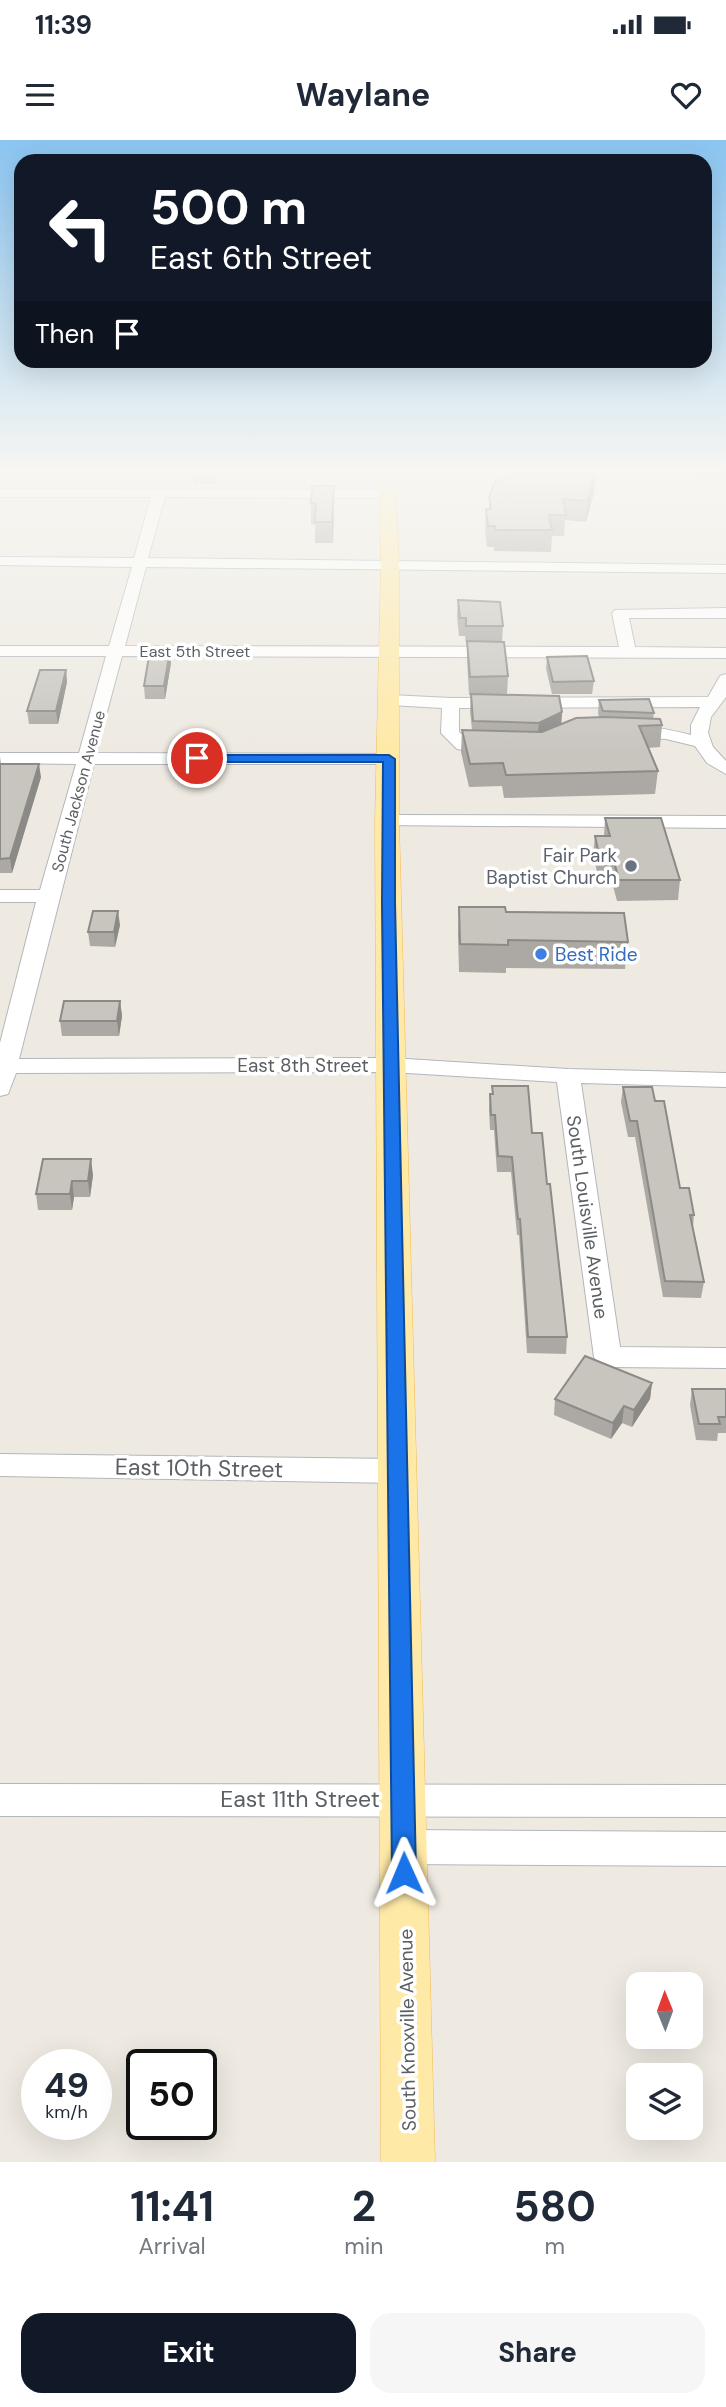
<!DOCTYPE html>
<html lang="en">
<head>
<meta charset="utf-8">
<style>
	:root { --surface:#fff; --page:#f6f6f7; --text:#1f2937; --muted:#747a83; --accent:#111827 }
	body { margin:0; font-family:"DM Sans",sans-serif; background:var(--page); color:var(--text); height:100vh; display:flex; flex-direction:column; font-size:26px; white-space:nowrap }
	* { box-sizing:border-box; margin:0 }
	p { font-size:23px; color:var(--muted) }
	.icon { flex:none; width:38px; height:38px; fill:none; stroke:currentColor; stroke-width:2; stroke-linecap:round; stroke-linejoin:round }
	.map { position:relative; height:2022px; overflow:hidden }
	.panel { display:flex; flex-direction:column; background:var(--surface); flex:1 }
	.panel>* { flex:none }
	.top-card { position:absolute; left:14px; top:14px; width:698px; height:214px; border-radius:21px; box-shadow:0 7px 28px #0002; background:#111827; color:#fff; overflow:hidden }
	.needle { width:46px; rotate:359deg }
	.controls { position:absolute; left:626px; top:1832px; display:grid; gap:14px }
	.controls a { display:grid; place-items:center; width:77px; height:77px; border-radius:14px; background:var(--surface); box-shadow:0 7px 28px #0002; font-size:35px }
	.speed { position:absolute; left:21px; top:1909px; display:flex; gap:14px; font-size:35px; font-weight:700; text-align:center }
	.speed>* { display:grid; place-content:center; width:91px; height:91px; border-radius:50%; background:var(--surface); box-shadow:0 7px 28px #0002; line-height:1 }
	.speed small { font-size:18px; font-weight:400 }
	.speed .limit { border:4px solid #111; border-radius:10px; background:#fff; color:#111 }
	.pin { position:absolute; display:grid; place-items:center; width:60px; height:60px; color:#fff; margin:-30px; border:4px solid #fff; border-radius:50%; box-shadow:0 2px 7px #0007 }
	.me { position:absolute; width:77px; margin:-38px; rotate:359deg; stroke-linejoin:round; filter:drop-shadow(0 0 5px #0008) }
	.turn { display:flex; align-items:center; gap:24px; height:147px; padding:0 21px; font-size:32px }
	.turn .icon { width:91px; height:91px; stroke-width:2.5 }
	.turn b { display:block; font-size:49px; line-height:60px }
	.then { display:flex; align-items:center; height:66px; padding:0 21px; background:#0003; gap:14px; font-size:26px }
	.eta { display:flex; justify-content:space-evenly; align-items:center; height:119px; text-align:center }
	.eta b { font-size:42px; font-weight:700; line-height:49px }
	.action { display:flex; gap:14px; margin-top:auto; padding:14px 21px }
	.action a { flex:1; height:80px; border-radius:21px; background:var(--accent); color:#fff; font-size:28px; font-weight:700; line-height:80px; text-align:center }
	.action a+a { background:var(--page); color:var(--text) }
	.status { display:flex; justify-content:space-between; align-items:center; height:49px; padding:0 35px; background:var(--surface); direction:ltr }
	.status svg { height:19px; fill:currentColor }
	header { display:flex; justify-content:space-between; align-items:center; height:91px; padding:0 21px; background:var(--surface); font-size:32px; font-weight:700 }
	.map>svg:first-child { display:block }
</style>
</head>
<body>
<div class="status"><b>11:39</b><svg viewBox="0 0 49 12"><path d="M0 12V9h3v3zM5 12V6h3v6zM10 12V3h3v9zM15 12V0h3v12zM26 1h20v11H26zM47 4h2v5h-2z"/></svg></div>
<header><svg class="icon" aria-label="menu" viewBox="0 0 24 24"><path d="M4 6h16M4 12h16M4 18h16"/></svg>Waylane<svg class="icon" aria-label="heart" viewBox="0 0 24 24"><path d="M12 20l-8-8c-3-5 5-10 8-4 3-6 11-1 8 4z"/></svg></header>
<div class="map">
<svg width="726" height="2022" viewBox="0 0 726 2022">
	<rect width="100%" height="100%" fill="#eeeae2"/>
	<g fill="none" stroke-linecap="round" stroke-linejoin="round">
		<g stroke="#b3b6ba" stroke-width="2">
			<path id="minor" d="M0,349L387,350L394,354L387,358L165,357L148,418L726,425V433L146,427L125,506L619,507L612,473L615,470L726,468V478H629L635,507L726,508V518L122,516L96,613L389,614L398,619L389,624H94L19,919L391,918L568,929L726,933V947L581,943L620,1207L726,1208V1228L608,1227L598,1224L594,1217L557,942L391,932L16,933L8,954L0,956V903L36,762H0V750H40L76,624L0,623V613H79L106,516H0V506H109L132,427L0,425V417L134,418L151,357H0Z
				M726,534V557L711,577L708,593L713,607L726,621V634L707,623L695,606L666,599L629,597L620,592C632,580 675,591 691,595V585L700,567L459,568V592L468,600L499,603L502,607L493,612L463,610L457,609L441,593L442,568L390,565L382,560L390,555L451,558L708,557L720,536Z
				M387,675L726,676V688L380,685L378,681Z
				M0,1314L397,1319L408,1323L412,1331L408,1339L397,1343L0,1336Z
				M0,1644L726,1645V1677L0,1676Z
				M404,1690L726,1692V1726L404,1724L391,1719L386,1707L391,1695Z"/>
		</g>
		<g stroke="#f3b956" stroke-width="1">
			<path id="major" d="M379,330H395L399,424V681L435,2022H381L375,681L381,424Z"/>
		</g>
		<use href="#minor" fill="#fff" fill-rule="evenodd"/>
		<use href="#major" fill="#ffe9a6" fill-rule="evenodd"/>
		<path stroke="#b3b4b4" stroke-width="3.5" stroke-dasharray="1 5" stroke-linecap="butt" d="M576,335L726,345"/>
	</g>
	<path fill="#aca9a4" d="M194,330H218L215,344H194Z
		M596,330L595,348L586,382L565,380L564,396H552L551,412L494,411V407H487L485,390L486,369H489V357L503,341Z
		M678,330H726V338L678,334Z
		M311,363L334,366L333,403H315V385L311,384Z
		M458,460L503,486L502,502L508,536L507,555L562,572L561,584L599,577L598,573L599,560L654,573L653,579L662,585L660,607L648,608L658,631L655,654L504,658L502,646L469,647L461,612L462,590H472L470,571L471,555H469L467,520V504H466L465,496H459L457,477Z
		M547,517L594,541L592,554H552L546,529Z
		M171,523L165,559H145L144,546Z
		M66,530L67,542L58,584H29L27,571Z
		M0,617L1,624L41,637L12,733H0Z
		M605,678L680,740L678,760L617,761L610,735H598L593,716L595,696H604Z
		M459,767L506,772L628,802L625,829L506,828V833L459,832L458,794Z
		M120,785L115,807L90,806L88,792Z
		M120,861L122,876L119,896H62L60,881Z
		M492,946L532,993L547,1044L567,1197L566,1214L527,1213L519,1095H517L511,1032H497L494,990H490L489,969L490,954H492Z
		M623,947L655,961L680,1048L694,1075L693,1087L704,1142L701,1158L663,1157L635,997H628L621,962Z
		M93,1035L90,1057H74L72,1070H38L36,1054Z
		M652,1243L650,1259L632,1287L622,1283L611,1299L554,1275L555,1259Z
		M692,1249H726V1293H718L717,1301L696,1300L690,1265Z"/>
	<path fill="#8c8a86" d="M215,330H218L215,344Z
		M596,330L595,348L586,382L587,361Z
		M334,346V366L333,403L332,382Z
		M170,510L171,523L165,559L164,546Z
		M66,530L67,542L58,584L56,571Z
		M562,572L561,589L537,599L539,583Z
		M39,624L41,637L12,733L10,718Z
		M118,771L120,785L115,807L114,792Z
		M120,861L122,876L119,896L117,881Z
		M91,1019L93,1035L90,1057L88,1041Z
		M72,1041L74,1057L72,1070L70,1054Z
		M652,1243L650,1259L632,1287L634,1270Z
		M624,1266L622,1283L611,1299L613,1283Z"/>
	<path fill="#c8c5bf" stroke="#8c8a86" stroke-width="2" d="M194,330H215V333H193Z
		M508,330H596L587,361L563,359L566,375H549L552,390H495V386H488L486,369H491L489,357L496,340L503,341Z
		M690,330H726V332Z
		M312,346H334L332,382H315L316,364L311,363Z
		M458,460L500,462L503,486H466V478H460Z
		M467,501L504,502L508,536L470,537Z
		M150,510H170L164,546H144Z
		M587,516L594,541L553,542L547,517Z
		M40,530H66L56,571H27Z
		M471,554L559,556L562,572L539,583L473,581Z
		M649,559L654,573L603,571L599,560Z
		M605,577L660,579L662,585L639,586L658,631L506,635L503,623L470,624L462,590L542,592L576,578Z
		M0,624H39L10,718L0,719Z
		M605,678H661L680,740H619L612,714L599,715L595,696H610Z
		M459,767H505L506,772L624,773L628,802L508,800V805L460,804Z
		M93,771H118L114,792H88Z
		M64,861H120L117,881H60Z
		M492,946H528L532,993H542L547,1044H550L567,1197H528L520,1079H518L512,1017L498,1016L495,975H491L490,954H493Z
		M623,947H652L655,961H664L680,1048H689L694,1075H690L704,1142L665,1141L637,981H630Z
		M43,1019H91L88,1041H72L70,1054H36Z
		M585,1216L652,1243L634,1270L624,1266L613,1283L555,1259Z
		M692,1249H726V1277H718L720,1284H699Z"/>
	<linearGradient id="sky" x2="0" y2="1"><stop stop-color="#8bc5f1"/><stop offset="0.54" stop-color="#f7f6f2"/><stop offset="1" stop-color="#f7f6f2" stop-opacity="0"/></linearGradient>
	<rect width="726" height="613" fill="url(#sky)"/>
	<path fill="#1a73e8" stroke="#114b97" stroke-width="2" d="M389,615L395,619V763L416,1733L413,1741L404,1744L396,1741L392,1733L382,763L383,622H197L191,618L197,615Z"/>
	<circle fill="#6b7280" stroke="#fff" stroke-width="2.5" cx="631" cy="726" r="7"/>
	<circle fill="#3f7fe0" stroke="#fff" stroke-width="2.5" cx="541" cy="814" r="7"/>
	<g text-anchor="middle" stroke-width="7" stroke-linejoin="round" paint-order="stroke">
		<g font-size="16" fill="#5b5f63" stroke="#fff">
			<text x="195" y="517">East 5th Street</text>
			<text transform="translate(78 651) rotate(-75)" y="6">South Jackson Avenue</text>
		</g>
		<g font-size="19" fill="#5b616d" stroke="#fff" text-anchor="end">
			<text x="617" y="722">Fair Park<tspan x="617" dy="22">Baptist Church</tspan></text>
		</g>
		<g font-size="19" fill="#366cbe" stroke="#fff" text-anchor="start">
			<text x="555" y="821">Best Ride</text>
		</g>
		<g font-size="19" fill="#5b5f63" stroke="#fff">
			<text x="303" y="932">East 8th Street</text>
			<text transform="translate(588 1077) rotate(82)" y="7">South Louisville Avenue</text>
			<text transform="translate(407 1890) rotate(-91)" y="7">South Knoxville Avenue</text>
		</g>
		<g font-size="23" fill="#5b5f63" stroke="#fff">
			<text transform="translate(199 1328) rotate(1)" y="8">East 10th Street</text>
			<text x="300" y="1667">East 11th Street</text>
		</g>
	</g>
</svg>
<div class="controls">
<a><svg class="needle" viewBox="-14 -14 28 28"><path d="M0-13l5 13h-10z" fill="#e53935"/><path d="M0 13l5-13h-10z" fill="#747a83"/></svg></a>
<a><svg class="icon" aria-label="layers" viewBox="0 0 24 24"><path d="M12 4l9 5-9 5-9-5zM3 14l9 5 9-5"/></svg></a>
</div>
<div class="speed"><div>49<small>km/h</small></div><div class="limit">50</div></div>
<div class="pin" style="left:197px;top:618px;background:#d93025"><svg class="icon" aria-label="arrive" viewBox="0 0 24 24"><path d="M6 21V4h12l-3 4 3 4H6"/></svg></div>
<svg class="me" style="left:404px;top:1733px" viewBox="-20 -20 40 40"><path d="M0-17L14 15 0 8-14 15z" fill="#1a73e8" stroke="#fff" stroke-width="4"/></svg>
<div class="top-card">
<div class="turn"><svg class="icon" aria-label="left" viewBox="0 0 24 24"><path d="M17 20v-9H6M10 6l-5 5 5 5"/></svg><div><b>500 m</b>East 6th Street</div></div>
<div class="then">Then<svg class="icon" aria-label="arrive" viewBox="0 0 24 24"><path d="M6 21V4h12l-3 4 3 4H6"/></svg></div>
</div>
</div>
<section class="panel">
<div class="eta">
<div><b>11:41</b><p>Arrival</p></div>
<div><b>2</b><p>min</p></div>
<div><b>580</b><p>m</p></div>
</div>
<div class="action"><a>Exit</a><a>Share</a></div>
</section>
</body>
</html>
